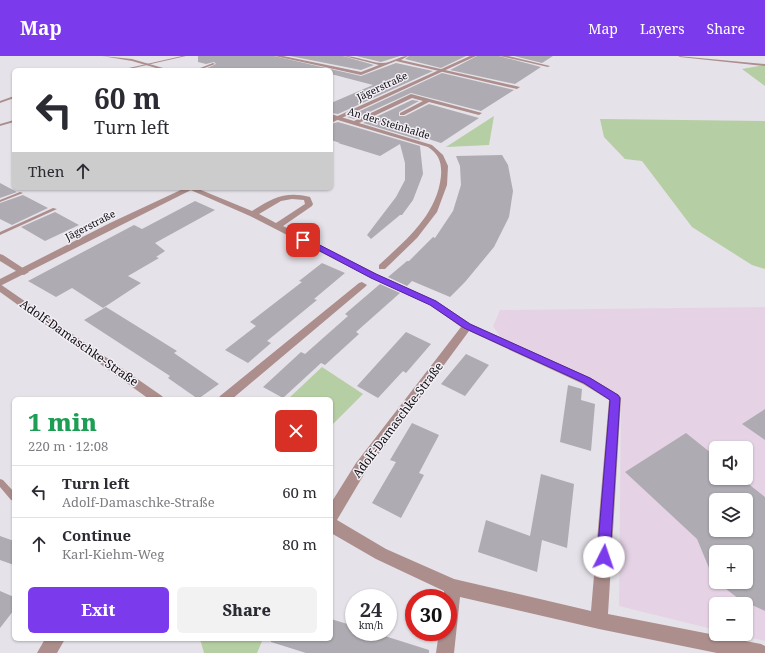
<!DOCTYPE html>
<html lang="en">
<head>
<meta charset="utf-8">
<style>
	:root { --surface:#fff; --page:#f2f2f3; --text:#2b2b33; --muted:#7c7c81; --line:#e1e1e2; --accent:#7c3aed }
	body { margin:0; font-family:"Noto Serif",serif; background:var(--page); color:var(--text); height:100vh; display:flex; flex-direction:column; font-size:15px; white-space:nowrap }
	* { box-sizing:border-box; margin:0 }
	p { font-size:13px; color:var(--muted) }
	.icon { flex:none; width:22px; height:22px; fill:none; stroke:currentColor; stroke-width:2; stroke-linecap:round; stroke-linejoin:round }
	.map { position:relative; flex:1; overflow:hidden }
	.side { position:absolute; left:12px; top:341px; width:321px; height:244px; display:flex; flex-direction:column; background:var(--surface); border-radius:6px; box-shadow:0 1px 3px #0004 }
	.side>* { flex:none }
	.top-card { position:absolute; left:12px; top:12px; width:321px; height:122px; border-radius:6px; box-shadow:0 1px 3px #0004; background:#fff; color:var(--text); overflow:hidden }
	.fabs { position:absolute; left:709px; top:385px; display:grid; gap:8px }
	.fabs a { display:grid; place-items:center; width:44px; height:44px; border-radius:6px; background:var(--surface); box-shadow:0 1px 3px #0004; font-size:20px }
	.speed { position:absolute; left:345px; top:533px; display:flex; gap:8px; font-size:20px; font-weight:700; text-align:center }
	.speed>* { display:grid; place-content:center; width:52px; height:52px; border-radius:50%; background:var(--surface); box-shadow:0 1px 3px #0004; line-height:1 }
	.speed small { font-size:10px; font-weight:400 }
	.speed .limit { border:6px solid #d22; background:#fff; color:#111 }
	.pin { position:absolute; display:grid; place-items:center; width:34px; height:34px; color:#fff; margin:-17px; border-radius:8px; box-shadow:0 2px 6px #0006 }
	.me { position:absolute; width:44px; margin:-22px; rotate:4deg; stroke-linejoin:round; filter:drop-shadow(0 0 3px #0008) }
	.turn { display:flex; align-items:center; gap:14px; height:84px; padding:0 16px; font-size:18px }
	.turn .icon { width:52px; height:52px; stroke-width:2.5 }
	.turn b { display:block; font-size:28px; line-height:34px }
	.then { display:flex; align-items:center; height:38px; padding:0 16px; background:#0003; gap:8px; font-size:15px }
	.round { display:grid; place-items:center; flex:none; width:42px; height:42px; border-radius:6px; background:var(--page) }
	.summary { display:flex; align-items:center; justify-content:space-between; height:68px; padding:0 16px }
	h1 { font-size:24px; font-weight:800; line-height:30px; color:#1e9e55 }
	.button { display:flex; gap:8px; margin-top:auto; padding:8px 16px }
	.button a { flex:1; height:46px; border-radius:6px; background:var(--accent); color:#fff; font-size:16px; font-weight:800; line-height:46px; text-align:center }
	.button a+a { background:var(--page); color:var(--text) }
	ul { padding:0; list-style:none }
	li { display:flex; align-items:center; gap:12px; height:52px; padding:0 16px; border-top:1px solid var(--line) }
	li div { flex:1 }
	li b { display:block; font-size:15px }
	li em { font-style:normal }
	header { display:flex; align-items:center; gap:24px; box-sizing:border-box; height:56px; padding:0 20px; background:var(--accent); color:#fff }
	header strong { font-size:19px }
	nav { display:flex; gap:22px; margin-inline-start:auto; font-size:14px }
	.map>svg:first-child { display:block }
</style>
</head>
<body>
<header>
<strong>Map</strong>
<nav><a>Map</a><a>Layers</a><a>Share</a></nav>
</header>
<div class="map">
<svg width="765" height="597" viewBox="0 0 765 597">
	<rect width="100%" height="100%" fill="#e6e2e9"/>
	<path fill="#e5d3e5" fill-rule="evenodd" d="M765,251V585L734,578H746V548H716V574L619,550L621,344L505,288L493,270L500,254ZM716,392H746V422H716ZM716,444H746V474H716ZM716,496H746V526H716Z"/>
	<path fill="#b5cea3" d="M759,10H765V30L742,13Z
		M494,60L489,89L446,91Z
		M600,63L765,65V213L752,209L692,171L642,105L625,103L604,81Z
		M322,311L363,338L331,370V343H288Z
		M200,583H263L257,597H204Z"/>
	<path fill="#afabb2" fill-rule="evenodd" d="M198,0H274L361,20L396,7L433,15L338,58L331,57V47L373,29L331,18V14H203L216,8L214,6L206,8L198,6Z
		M290,0H343L374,9L361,14Z
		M356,0H400L381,6Z
		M409,0H466L441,12L405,3Z
		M477,0H499L541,11L515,28L450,14Z
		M514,0H553L542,7Z
		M442,17L514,34L481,55L411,37L354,63L347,61Z
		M412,44L419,45L399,56V60H405L429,48L479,62L441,87L419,80L420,84L363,67Z
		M338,66L420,90L423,118L413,144L402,159H400L371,183L367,179L396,141L405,124V107L400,88L380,100L338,87H340L331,84V68Z
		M502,99L508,109L513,135L509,161L494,191L465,226L450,241L412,225L407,230L388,221L407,205H409L433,181L435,182L453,155L461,129L460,110L456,100Z
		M0,127L17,136L0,142Z
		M23,139L48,152L12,169L0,163V147Z
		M195,145L215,154L155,187L165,195L156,201L159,202L128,220L141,227L103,252L72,232L56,241L28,225L134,169L142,173Z
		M55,156L79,169L45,185L21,171Z
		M322,207L345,217L314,243L317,244L267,285L271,287L248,307L225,294L256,270L250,266L302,226L299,225Z
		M380,228L400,237L356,276L359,278L325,309L321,307L283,342L263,331L301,296L305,298L348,260L345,258Z
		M106,251L177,295L174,297L219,328L198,343L168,322L170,320L84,264Z
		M406,276L431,288L406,317L403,315L378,342L357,330Z
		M466,298L489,309L465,340L441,328Z
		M568,329L582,333L581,344L595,348L591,395L560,386Z
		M765,353V384L742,368Z
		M412,367L439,379L419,417L424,419L401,462L372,447L396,406L390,404Z
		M686,377L716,401V422H741L765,441V555L739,543L717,526H746V496H716V529L697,483L625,416ZM716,444H746V474H716Z
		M541,418L574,428L567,492L542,484L537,516L478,496L486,464L530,480Z
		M0,480L14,485V509L0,504Z
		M0,535L14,541V554L0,572Z
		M331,563L354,570V576H372L429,594V597H306L271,586V583H331Z"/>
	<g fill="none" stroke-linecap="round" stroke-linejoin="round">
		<path fill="#ac8e8c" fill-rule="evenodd" d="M182,0H186L125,14H120Z
			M213,7L215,8L199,14H195Z
			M14,40V42L0,47V45Z
			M14,64V66L0,70V68Z
			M20,136L23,137L0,146V144Z
			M53,152L57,153L0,179V176Z
			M0,423L3,424L14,436V445L11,444L0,431Z"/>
		<path fill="#ac8e8c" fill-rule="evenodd" d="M102,0L132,3L170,14H163L132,5Z
			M275,0H283L361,16L379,9L344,0C357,0 368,6 381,7C390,8 399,0 408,0L401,4L520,31L517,33L396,5L361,19Z
			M500,0H508L550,10L548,11Z
			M678,0L765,8V10L680,1Z
			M411,38L482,57L479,59L429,46L404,59H400V57L423,45L412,42L359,67L432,89L443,99L448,110L447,129L437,156L417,182L385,213H379V209C406,184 437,159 441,120C442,107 439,98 428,91L331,62V58L354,65Z
			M186,132H196L252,155C273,142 285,135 310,141L313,148L312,150L283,170L377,218L436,245L471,268L591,322L619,339L621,342L608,558L761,588L765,590V597H717L599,573L460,541L454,597H436L439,576H448V542H444V535L376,503L331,477V447L356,407L461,271L430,249L371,222L250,160ZM292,143L304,144L305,148L276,167L259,158L281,145ZM469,275L583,328L609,344L591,555L454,523L386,493L337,464L366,415Z
			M0,198L3,199L29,216L24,219L21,218L0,205Z
			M362,226L367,229L365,231L232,343H218L220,340L359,227Z
			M0,228L162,340L164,343H149L0,236Z
			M45,583H65L57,597H37Z"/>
		<path fill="#ac8e8c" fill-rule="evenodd" d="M470,0H476L331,67V63Z
			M185,132H195L0,230V223L110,167Z"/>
	</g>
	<path fill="#7c3aed" stroke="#51269a" d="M301,182H306L376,218L436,245L470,268L590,322L618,339L620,342L610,501L608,505L604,507L599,505L597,501L610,344L584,327L464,272L430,249L371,222L301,185Z"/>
	<g text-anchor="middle" stroke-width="3" stroke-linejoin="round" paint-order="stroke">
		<g font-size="10" fill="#0d0c0e" stroke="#f3eff6">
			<text transform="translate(382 30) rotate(-25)" y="4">Jägerstraße</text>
			<text transform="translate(389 67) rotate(17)" y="4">An der Steinhalde</text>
			<text transform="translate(90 169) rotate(-27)" y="4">Jägerstraße</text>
		</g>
		<g font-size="12" fill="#0d0c0e" stroke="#f3eff6">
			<text transform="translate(79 287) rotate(35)" y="4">Adolf-Damaschke-Straße</text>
			<text transform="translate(398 364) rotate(-53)" y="4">Adolf-Damaschke-Straße</text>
		</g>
	</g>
</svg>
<div class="fabs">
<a><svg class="icon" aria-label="sound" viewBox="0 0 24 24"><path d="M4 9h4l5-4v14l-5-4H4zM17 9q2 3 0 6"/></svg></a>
<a><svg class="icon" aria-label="layers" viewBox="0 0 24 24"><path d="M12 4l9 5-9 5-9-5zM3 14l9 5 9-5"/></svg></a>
<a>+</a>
<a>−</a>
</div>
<div class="speed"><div>24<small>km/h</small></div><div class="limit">30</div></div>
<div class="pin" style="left:303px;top:184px;background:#d93025"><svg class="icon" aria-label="arrive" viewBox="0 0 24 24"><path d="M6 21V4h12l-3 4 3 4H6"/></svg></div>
<svg class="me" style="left:604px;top:501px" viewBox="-20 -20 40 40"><circle r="19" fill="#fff"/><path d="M0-13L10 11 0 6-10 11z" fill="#7c3aed"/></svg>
<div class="top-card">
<div class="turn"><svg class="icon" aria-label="left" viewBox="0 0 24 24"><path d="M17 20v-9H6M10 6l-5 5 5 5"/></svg><div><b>60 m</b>Turn left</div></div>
<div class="then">Then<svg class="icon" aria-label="ahead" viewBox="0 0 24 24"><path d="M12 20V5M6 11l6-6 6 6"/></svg></div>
</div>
<section class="side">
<div class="summary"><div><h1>1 min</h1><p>220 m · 12:08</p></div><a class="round" style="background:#d93025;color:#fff"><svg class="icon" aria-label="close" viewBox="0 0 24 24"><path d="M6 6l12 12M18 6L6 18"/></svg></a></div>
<ul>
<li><svg class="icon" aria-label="left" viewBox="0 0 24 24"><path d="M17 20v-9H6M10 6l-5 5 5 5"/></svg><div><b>Turn left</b><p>Adolf-Damaschke-Straße</p></div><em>60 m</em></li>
<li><svg class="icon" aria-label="ahead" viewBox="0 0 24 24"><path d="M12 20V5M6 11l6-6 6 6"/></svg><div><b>Continue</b><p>Karl-Kiehm-Weg</p></div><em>80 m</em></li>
</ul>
<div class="button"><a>Exit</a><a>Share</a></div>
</section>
</div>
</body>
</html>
